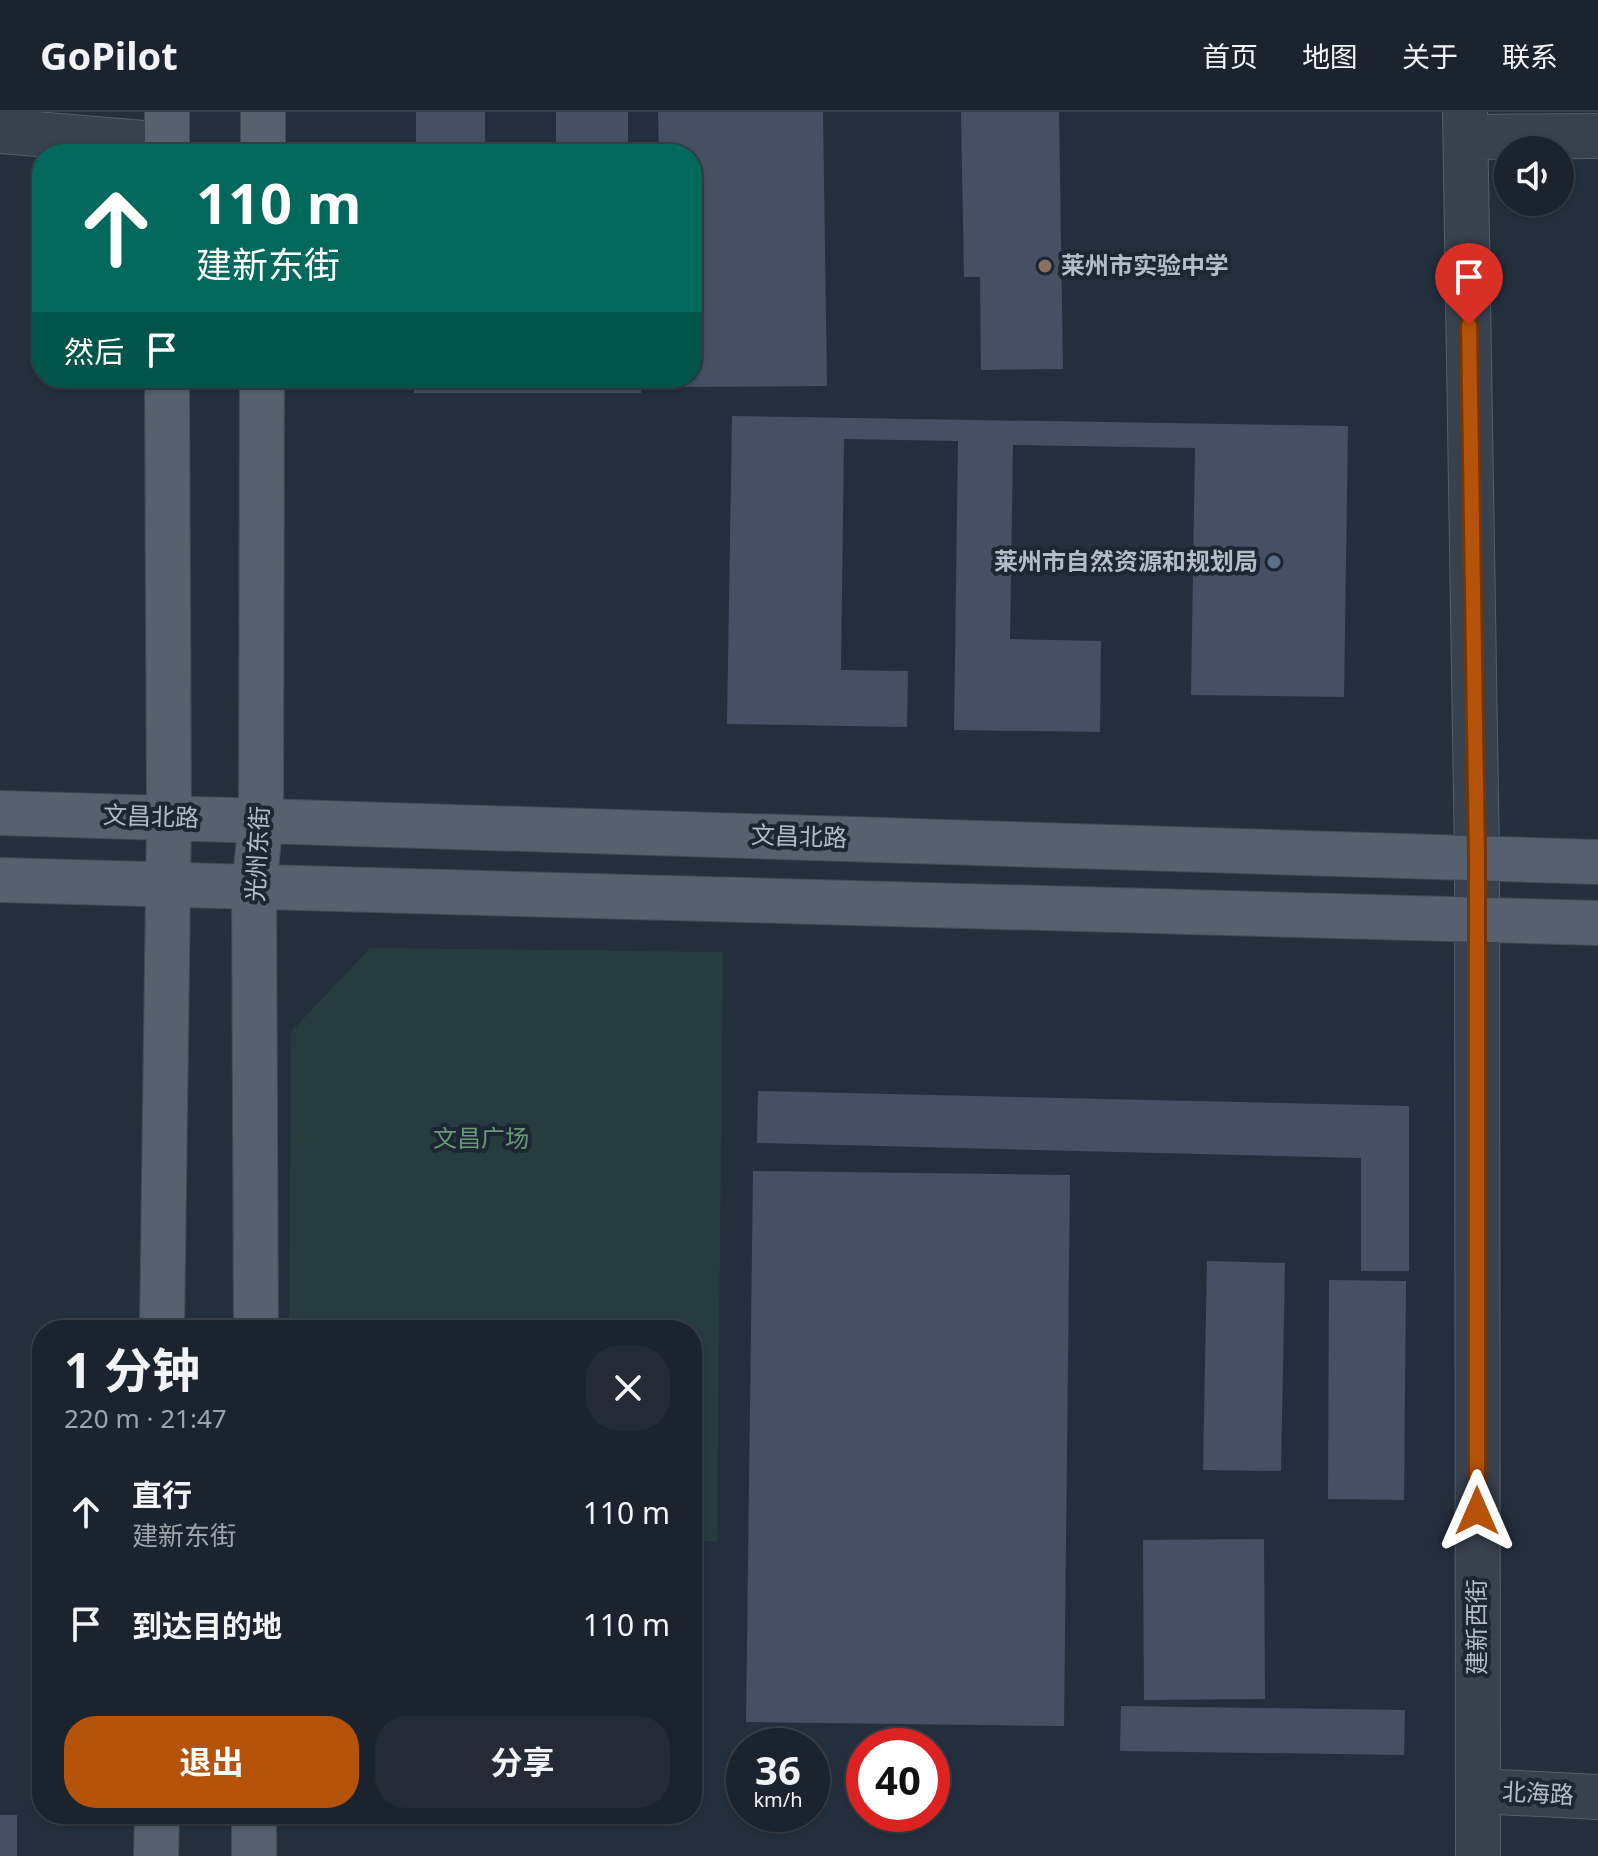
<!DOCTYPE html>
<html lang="zh">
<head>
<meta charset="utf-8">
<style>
	:root { --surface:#1b232e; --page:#242b36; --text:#f1f3f6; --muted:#a0a4aa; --line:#39404a; --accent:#b45309 }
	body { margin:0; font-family:"Noto Sans","Noto Sans SC",sans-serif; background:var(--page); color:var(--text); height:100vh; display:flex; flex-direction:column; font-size:30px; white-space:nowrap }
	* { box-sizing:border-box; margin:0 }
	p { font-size:26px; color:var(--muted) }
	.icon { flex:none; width:44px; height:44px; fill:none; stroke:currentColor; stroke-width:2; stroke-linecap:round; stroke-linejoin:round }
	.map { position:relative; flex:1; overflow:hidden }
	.drawer { position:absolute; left:32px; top:1208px; width:670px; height:504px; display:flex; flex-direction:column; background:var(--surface); border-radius:32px; box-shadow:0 2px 6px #0004,0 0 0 2px var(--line) }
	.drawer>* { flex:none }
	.banner { position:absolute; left:32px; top:32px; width:670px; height:244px; border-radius:32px; box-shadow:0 2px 6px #0004,0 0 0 2px var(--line); background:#00695c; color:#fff; overflow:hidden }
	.tools { position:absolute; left:1494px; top:24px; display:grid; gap:16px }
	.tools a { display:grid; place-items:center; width:80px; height:80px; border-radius:50%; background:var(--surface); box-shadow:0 2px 6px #0004,0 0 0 2px var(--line); font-size:40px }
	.speed { position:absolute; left:726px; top:1616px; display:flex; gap:16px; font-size:40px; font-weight:700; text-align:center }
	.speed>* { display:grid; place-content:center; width:104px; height:104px; border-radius:50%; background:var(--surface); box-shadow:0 2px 6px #0004,0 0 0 2px var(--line); line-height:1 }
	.speed small { font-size:20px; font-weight:400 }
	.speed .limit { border:12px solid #d22; background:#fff; color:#111 }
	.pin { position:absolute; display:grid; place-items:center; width:68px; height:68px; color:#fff; margin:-82px -34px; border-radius:50% 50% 50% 0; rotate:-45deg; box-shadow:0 0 8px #0007 }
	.pin .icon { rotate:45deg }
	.me { position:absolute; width:88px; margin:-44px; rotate:0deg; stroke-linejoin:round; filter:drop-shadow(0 0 6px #0008) }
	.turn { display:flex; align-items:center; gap:28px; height:168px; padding:0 32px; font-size:36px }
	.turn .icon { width:104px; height:104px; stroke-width:2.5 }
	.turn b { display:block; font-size:56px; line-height:68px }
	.then { display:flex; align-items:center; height:76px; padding:0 32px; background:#0003; gap:16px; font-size:30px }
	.round { display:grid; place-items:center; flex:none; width:84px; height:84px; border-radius:32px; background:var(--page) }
	.headline { display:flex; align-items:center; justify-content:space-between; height:136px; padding:0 32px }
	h1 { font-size:48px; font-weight:700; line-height:60px }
	.action { display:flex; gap:16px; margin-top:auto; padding:16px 32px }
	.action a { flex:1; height:92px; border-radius:32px; background:var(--accent); color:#fff; font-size:32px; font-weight:700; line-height:92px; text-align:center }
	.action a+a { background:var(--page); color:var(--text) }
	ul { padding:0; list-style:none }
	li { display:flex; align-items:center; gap:24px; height:112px; padding:0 32px }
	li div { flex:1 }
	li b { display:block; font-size:30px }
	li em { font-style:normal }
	header { display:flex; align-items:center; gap:48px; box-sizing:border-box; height:112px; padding:0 40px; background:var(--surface); border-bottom:2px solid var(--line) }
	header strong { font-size:38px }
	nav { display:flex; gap:44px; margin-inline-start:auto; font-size:28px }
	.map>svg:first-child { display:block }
</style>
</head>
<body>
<header>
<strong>GoPilot</strong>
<nav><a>首页</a><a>地图</a><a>关于</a><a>联系</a></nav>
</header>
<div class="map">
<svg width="1598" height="1744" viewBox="0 0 1598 1744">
	<rect width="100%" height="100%" fill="#242f3e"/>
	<path fill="#263c3f" d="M370,836L723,840L717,1429H692V1218H289L291,920Z"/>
	<path fill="#455162" d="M416,0H485V42H416Z
		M556,0H628V42H556Z
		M658,0H823L827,274L661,275L660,266H692V42H659Z
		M961,0H1059L1063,257L981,258L980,165H964Z
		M414,266H641V281H414Z
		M732,304L1348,314L1344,585L1191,583L1195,336L1013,333L1010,527L1101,529L1100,620L954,618L958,329L844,327L841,558L908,559L907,615L727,612Z
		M758,979L1409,994V1159H1361V1046L757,1031Z
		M753,1059L1070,1063L1064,1614L746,1610Z
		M1207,1149L1285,1151L1281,1359L1203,1358Z
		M1329,1168L1406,1169L1404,1388L1328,1387Z
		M1264,1427L1265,1587L1144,1588L1143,1428Z
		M1121,1594L1405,1598L1404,1643L1120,1639Z
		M0,1703H17V1744H0Z"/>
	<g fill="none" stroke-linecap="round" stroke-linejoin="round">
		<g stroke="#565f6c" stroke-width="46">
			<path id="minor" d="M1465,0L1477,746L1478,1744
				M0,19L167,33
				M1466,25L1598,24
				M1478,1679L1598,1685"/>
		</g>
		<g stroke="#414a57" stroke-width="46">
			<path id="major" d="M167,0V42
				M263,42V0
				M0,701L1598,750
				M0,768L1598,811
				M162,1218L169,706L167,266
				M256,1218L254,775L261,709L262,266
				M156,1744L157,1702
				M254,1744V1702"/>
		</g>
		<use href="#minor" stroke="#38414e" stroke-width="44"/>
		<use href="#major" stroke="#56606e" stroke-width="44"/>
	</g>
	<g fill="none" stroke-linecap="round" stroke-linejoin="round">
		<g stroke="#753606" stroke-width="20">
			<path id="route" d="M1469,213L1477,746V1399"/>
		</g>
		<use href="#route" stroke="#b45309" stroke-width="14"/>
	</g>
	<circle fill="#8d6e63" stroke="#1d2633" stroke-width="3" cx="1045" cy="154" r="8"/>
	<circle fill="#5c6f8a" stroke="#1d2633" stroke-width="3" cx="1274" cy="450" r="8"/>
	<g text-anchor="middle" stroke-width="8" stroke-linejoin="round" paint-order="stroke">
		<g font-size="24" font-weight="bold" fill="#b4bcc9" stroke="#1d2633" text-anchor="start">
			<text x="1061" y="162">莱州市实验中学</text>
			<text x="1258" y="458" text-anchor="end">莱州市自然资源和规划局</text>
		</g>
		<g font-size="24" fill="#b4bcc9" stroke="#1d2633">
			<text transform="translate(151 705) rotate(2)" y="8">文昌北路</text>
			<text transform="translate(799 725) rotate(2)" y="8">文昌北路</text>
			<text transform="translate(258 742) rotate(-87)" y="8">光州东街</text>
			<text transform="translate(1477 1515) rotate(-90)" y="8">建新西街</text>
			<text transform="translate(1538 1682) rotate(3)" y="8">北海路</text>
		</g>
		<g font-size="24" fill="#6b9a76" stroke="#1d2633">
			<text x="481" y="1035">文昌广场</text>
		</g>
	</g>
</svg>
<div class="tools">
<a><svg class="icon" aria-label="sound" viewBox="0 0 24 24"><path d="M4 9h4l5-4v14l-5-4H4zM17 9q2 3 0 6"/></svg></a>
</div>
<div class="speed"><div>36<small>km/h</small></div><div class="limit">40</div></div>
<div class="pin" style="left:1469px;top:213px;background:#d93025"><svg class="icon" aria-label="arrive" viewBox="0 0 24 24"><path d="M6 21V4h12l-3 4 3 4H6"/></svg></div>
<svg class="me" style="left:1477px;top:1399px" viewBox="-20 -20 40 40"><path d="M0-17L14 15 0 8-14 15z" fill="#b45309" stroke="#fff" stroke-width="4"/></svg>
<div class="banner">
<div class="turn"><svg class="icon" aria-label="ahead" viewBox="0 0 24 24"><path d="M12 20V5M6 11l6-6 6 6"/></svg><div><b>110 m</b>建新东街</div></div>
<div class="then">然后<svg class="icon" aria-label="arrive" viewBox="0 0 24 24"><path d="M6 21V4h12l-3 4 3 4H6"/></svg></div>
</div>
<section class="drawer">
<div class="headline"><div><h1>1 分钟</h1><p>220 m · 21:47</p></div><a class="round"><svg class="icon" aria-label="close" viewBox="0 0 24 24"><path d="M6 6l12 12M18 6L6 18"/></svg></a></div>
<ul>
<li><svg class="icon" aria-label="ahead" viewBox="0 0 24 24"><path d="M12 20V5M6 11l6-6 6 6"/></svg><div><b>直行</b><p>建新东街</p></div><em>110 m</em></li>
<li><svg class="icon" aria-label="arrive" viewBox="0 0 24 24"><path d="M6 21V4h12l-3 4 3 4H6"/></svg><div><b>到达目的地</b></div><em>110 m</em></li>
</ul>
<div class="action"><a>退出</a><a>分享</a></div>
</section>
</div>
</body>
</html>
